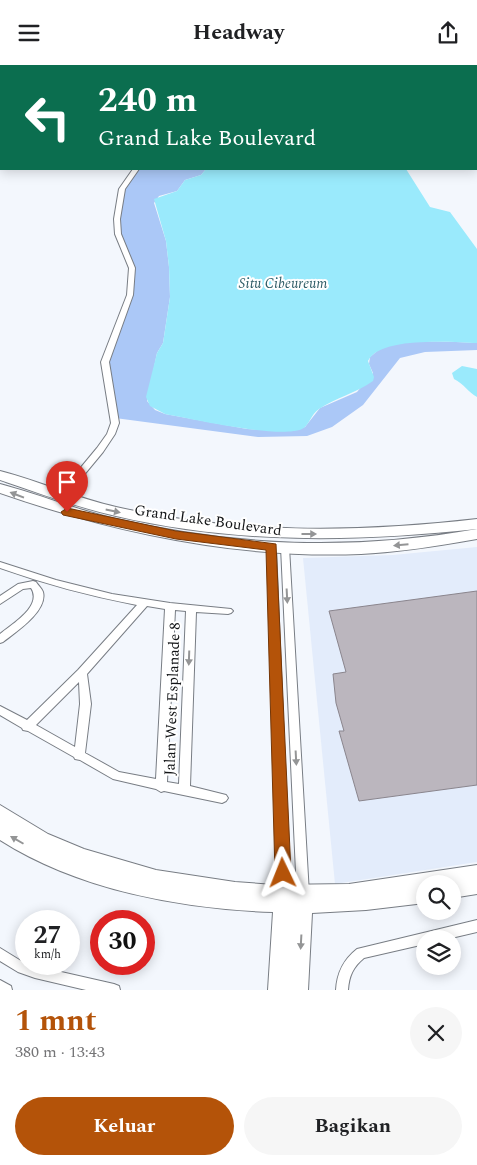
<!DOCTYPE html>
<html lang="id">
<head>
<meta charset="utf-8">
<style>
	:root { --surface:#fff; --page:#f6f6f6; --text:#202124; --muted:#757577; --accent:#b45309 }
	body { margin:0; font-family:Spectral,serif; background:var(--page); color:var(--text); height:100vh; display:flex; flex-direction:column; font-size:19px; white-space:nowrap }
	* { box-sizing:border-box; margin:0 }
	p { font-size:16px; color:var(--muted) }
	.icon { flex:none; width:28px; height:28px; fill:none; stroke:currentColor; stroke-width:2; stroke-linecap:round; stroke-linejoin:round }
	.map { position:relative; height:925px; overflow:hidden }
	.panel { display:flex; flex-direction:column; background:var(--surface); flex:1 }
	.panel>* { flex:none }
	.hud { position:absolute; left:0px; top:0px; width:478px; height:105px; box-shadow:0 2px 12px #0003; background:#0b6e4f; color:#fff; overflow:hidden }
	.fabs { position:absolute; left:416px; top:810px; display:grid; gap:10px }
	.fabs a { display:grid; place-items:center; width:45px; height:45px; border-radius:50%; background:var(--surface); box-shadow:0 2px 12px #0003; font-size:25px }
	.speed { position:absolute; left:15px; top:845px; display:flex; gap:10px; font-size:25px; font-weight:700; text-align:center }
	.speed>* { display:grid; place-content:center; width:65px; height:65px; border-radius:50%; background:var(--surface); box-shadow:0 2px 12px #0003; line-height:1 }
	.speed small { font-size:12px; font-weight:400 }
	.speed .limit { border:8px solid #d22; background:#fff; color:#111 }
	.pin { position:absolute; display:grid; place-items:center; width:42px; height:42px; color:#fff; margin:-51px -21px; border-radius:50% 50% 50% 0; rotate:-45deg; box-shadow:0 0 5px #0007 }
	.pin .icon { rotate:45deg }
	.me { position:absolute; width:55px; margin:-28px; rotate:358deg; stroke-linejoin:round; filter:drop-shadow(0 0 4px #0008) }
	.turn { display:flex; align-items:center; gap:18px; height:105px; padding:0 15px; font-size:22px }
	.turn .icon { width:65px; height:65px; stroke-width:2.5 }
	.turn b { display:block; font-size:35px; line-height:42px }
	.round { display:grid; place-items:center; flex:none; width:52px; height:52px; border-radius:26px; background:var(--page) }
	.overview { display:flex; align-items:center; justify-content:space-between; height:85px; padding:0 15px }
	h1 { font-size:30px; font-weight:700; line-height:38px; color:var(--accent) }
	.cta { display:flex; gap:10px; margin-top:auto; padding:10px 15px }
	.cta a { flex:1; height:58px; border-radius:30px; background:var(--accent); color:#fff; font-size:20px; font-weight:700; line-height:58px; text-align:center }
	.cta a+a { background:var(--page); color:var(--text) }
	header { display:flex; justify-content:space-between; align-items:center; height:65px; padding:0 15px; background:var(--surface); font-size:22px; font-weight:700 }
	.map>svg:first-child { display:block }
</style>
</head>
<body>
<header><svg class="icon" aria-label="menu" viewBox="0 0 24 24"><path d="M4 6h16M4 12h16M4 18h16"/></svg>Headway<svg class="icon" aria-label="share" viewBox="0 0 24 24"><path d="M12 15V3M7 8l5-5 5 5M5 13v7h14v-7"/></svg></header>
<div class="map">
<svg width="477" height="925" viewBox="0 0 477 925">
	<rect width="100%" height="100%" fill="#f3f7fd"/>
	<path fill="#e3ecfb" d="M477,482V797L335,819L303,493L393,490Z"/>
	<path fill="#abc8f7" d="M136,104H206L201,110L185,115L177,126L159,131L154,138L166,176L169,202L170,232L163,278L157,288L147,336L155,345L165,349L247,364L292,366L305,362L320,343L357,327L373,308L369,299L370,292C375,288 380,283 386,281C407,274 454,277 477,278V285L425,287L400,293L363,340L332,362L307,371L258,372L115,353L106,289L130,230L132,203L118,169L122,124Z"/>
	<path fill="#9aeafc" d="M206,104H406L430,142L450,147L477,184V278C453,277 379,271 368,296L374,312L373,316C356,328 335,333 319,344C311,349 309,361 302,364C279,374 193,354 165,349L150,341L146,332L157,288L163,278L170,232L169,202L166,176L154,134L177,126L185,115L201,110Z
		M462,301L477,304V332C468,327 464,319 454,314L452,308Z"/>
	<path fill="#bbb6be" stroke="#8a858d" d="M477,526V720L359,736L339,666H344L336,638L333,609L346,607L329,546Z"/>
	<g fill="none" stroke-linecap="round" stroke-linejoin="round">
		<g stroke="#787d84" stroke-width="2">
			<path id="street" d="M198,0H202V1H198Z
				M133,104H139L125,124L120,154L121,169L135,203L133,230L109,297L119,358L115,369L103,387L64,434L61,435L57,432L58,430L97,383L107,369L111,358L101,297L127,230L129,203L115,169L114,154L119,124Z
				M272,479L276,482L290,828L288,832L284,834L280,832L278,828L268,482Z
				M285,479L289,482L309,829L307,833L303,835L299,833L297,829L281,482Z
				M0,497L56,515L112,529L170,538L231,544L233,546L231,548L228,549L196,547L190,721L226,730L228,733L226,736L222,738L164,726L161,727L156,724L113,714L80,695L75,694L74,692L28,666L23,665L22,663L0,650V641L27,655L78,605L137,540C90,531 45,519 0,503ZM147,541L165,544L156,714L119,707L85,688L91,639L87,609ZM175,545L186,546L179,719L167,717ZM79,617L80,639L75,682L36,660Z
				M33,516L36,517C38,520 42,524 43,527C48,546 16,567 3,577L0,578V569C12,559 43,541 31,523L23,524L0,539V531L18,519Z
				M477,855V867L447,874H425V879L364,893C353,902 349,911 348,925H336C337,908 343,895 357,884Z
				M0,883L26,899L114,919L119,921L120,925H86L35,913L18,907L0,896Z
				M0,915L11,921L12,925H0Z"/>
		</g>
		<g stroke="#787d84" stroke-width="2">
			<path id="secondary" d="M0,406C39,416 76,433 116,442C235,469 356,468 477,454V464C356,477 235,479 116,451C76,442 38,428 0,415Z
				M0,419C38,429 74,444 112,453C235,482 353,486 477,464V474C438,481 400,487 361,489C238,494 115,468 0,428Z
				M0,740L48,769L84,784L156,805L235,817L274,820L349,819L477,800V829L452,833V819H425V838L366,845L312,848L308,925H268L273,847C182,844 78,825 0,775Z"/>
		</g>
		<use href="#street" fill="#fff" fill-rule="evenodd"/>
		<use href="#secondary" fill="#fff" fill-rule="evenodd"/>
	</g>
	<defs><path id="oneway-solid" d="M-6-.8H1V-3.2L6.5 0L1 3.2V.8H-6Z" transform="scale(1.25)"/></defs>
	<g fill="#949596">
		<use href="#oneway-solid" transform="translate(17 430) rotate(-159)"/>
		<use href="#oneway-solid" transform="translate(113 446) rotate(12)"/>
		<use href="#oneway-solid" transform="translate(309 469)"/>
		<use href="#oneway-solid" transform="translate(401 480) rotate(175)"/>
		<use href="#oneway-solid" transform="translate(287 531) rotate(87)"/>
		<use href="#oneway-solid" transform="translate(189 593) rotate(92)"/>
		<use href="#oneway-solid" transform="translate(296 693) rotate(87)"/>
		<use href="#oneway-solid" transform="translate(17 775) rotate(-150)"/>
		<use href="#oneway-solid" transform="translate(301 877) rotate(93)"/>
	</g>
	<path fill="#b45309" stroke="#753606" d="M67,443L176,466L276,479L291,808L288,813L283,815L278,813L275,808L266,485L176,474L63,450L61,447Z"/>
	<g text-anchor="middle" stroke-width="4" stroke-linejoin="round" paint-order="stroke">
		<g font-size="14" font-style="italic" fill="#2d5b65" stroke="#fff">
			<text x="283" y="223">Situ Cibeureum</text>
		</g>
		<g font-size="15" fill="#121416" stroke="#fff">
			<text transform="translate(208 455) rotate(8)" y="5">Grand Lake Boulevard</text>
			<text transform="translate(172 634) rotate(-88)" y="5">Jalan West Esplanade 8</text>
		</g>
	</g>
</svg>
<div class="fabs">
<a><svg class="icon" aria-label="search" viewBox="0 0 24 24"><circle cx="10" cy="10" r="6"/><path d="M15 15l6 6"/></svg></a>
<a><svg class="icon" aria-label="layers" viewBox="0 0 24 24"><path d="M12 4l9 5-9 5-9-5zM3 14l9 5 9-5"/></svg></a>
</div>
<div class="speed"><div>27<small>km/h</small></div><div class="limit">30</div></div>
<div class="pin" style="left:67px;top:447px;background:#d93025"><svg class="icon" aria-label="arrive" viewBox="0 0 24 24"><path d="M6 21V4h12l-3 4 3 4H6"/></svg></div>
<svg class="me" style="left:283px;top:808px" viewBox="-20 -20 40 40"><path d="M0-17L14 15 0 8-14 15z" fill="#b45309" stroke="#fff" stroke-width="4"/></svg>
<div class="hud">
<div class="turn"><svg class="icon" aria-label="left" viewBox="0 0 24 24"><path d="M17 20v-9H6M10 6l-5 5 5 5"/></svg><div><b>240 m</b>Grand Lake Boulevard</div></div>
</div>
</div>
<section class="panel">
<div class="overview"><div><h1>1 mnt</h1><p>380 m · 13:43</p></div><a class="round"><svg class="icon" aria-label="close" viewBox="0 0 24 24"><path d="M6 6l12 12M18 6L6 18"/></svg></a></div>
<div class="cta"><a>Keluar</a><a>Bagikan</a></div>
</section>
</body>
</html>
